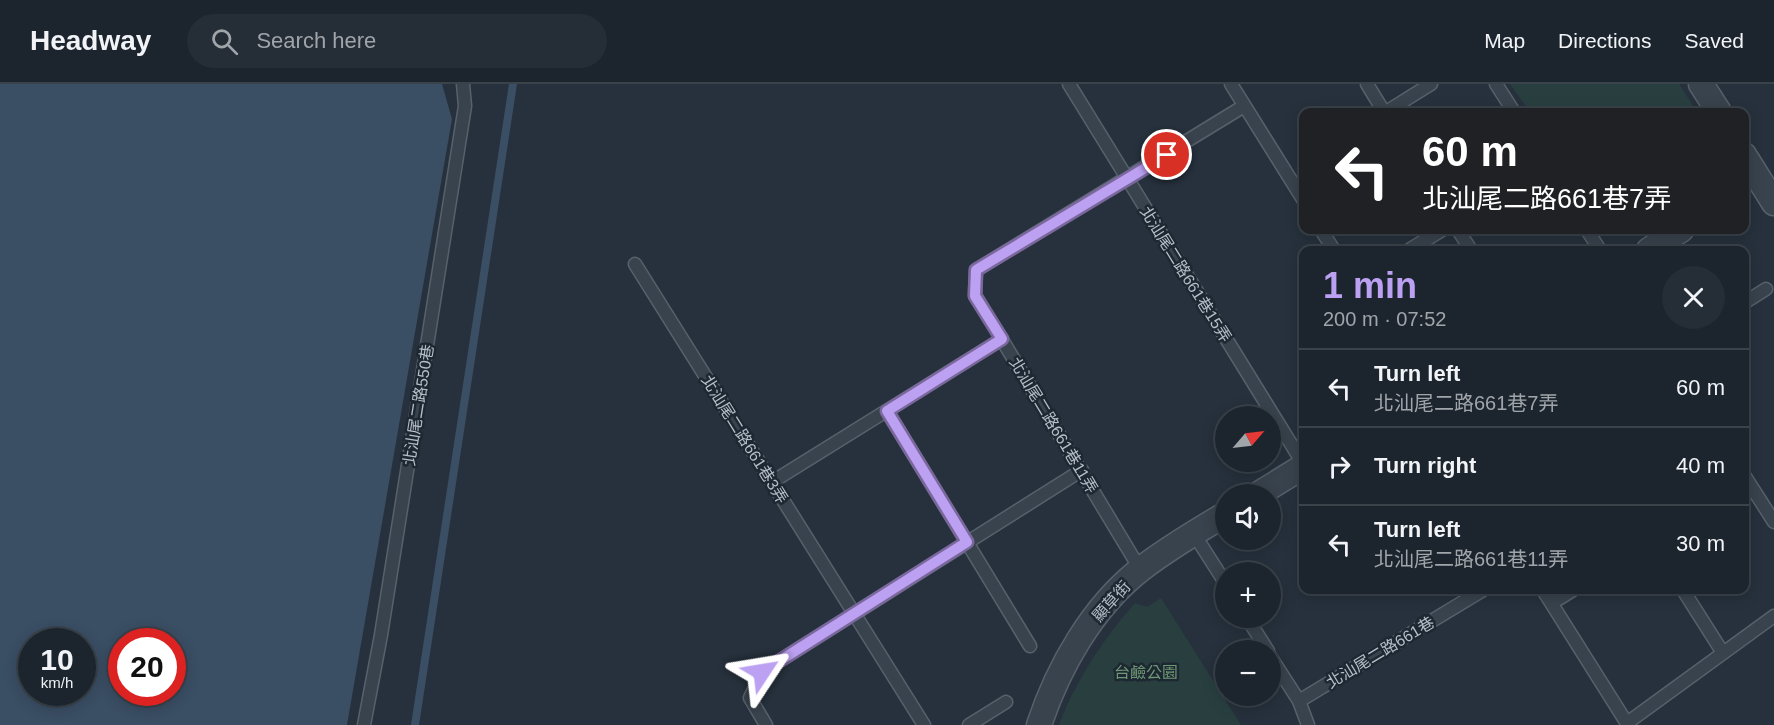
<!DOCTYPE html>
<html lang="en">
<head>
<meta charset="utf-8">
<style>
	:root { --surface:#1c252e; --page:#252d36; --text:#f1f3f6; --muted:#a0a5aa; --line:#3a424a; --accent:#bca0f2 }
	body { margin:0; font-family:Arial,"Noto Sans TC",sans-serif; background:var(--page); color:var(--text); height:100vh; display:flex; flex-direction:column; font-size:22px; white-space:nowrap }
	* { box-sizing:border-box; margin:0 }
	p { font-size:20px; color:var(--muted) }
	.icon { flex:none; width:33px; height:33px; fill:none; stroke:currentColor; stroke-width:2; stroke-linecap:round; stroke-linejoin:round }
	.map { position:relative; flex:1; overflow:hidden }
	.side { position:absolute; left:1299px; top:162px; width:450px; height:348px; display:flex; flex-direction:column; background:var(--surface); border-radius:12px; box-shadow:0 3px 15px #0003,0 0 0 2px var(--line) }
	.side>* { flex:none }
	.guide { position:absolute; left:1299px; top:24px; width:450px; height:126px; border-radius:12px; box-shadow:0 3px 15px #0003,0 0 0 2px var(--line); background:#202124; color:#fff; overflow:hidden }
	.needle { width:39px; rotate:62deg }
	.fabs { position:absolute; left:1215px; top:322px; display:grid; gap:12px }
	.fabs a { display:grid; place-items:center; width:66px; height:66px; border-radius:50%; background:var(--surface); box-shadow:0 3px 15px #0003,0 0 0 2px var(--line); font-size:30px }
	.speed { position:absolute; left:18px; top:544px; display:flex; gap:12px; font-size:30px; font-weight:700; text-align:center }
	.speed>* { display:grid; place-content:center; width:78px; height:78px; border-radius:50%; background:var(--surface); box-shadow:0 3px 15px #0003,0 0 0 2px var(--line); line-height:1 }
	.speed small { font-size:15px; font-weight:400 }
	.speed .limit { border:9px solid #d22; background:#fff; color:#111 }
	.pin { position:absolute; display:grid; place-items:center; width:51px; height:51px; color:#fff; margin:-26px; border:3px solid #fff; border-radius:50%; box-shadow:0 2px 6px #0007 }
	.me { position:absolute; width:66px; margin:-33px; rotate:57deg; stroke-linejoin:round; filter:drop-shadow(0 0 4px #0008) }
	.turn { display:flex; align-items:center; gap:21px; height:126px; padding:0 24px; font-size:27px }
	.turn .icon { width:78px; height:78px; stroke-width:2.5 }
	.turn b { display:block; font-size:42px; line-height:51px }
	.round { display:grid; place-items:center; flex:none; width:63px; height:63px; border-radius:32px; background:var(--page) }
	.head { display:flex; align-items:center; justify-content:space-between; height:102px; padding:0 24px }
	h1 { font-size:36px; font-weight:800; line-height:45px; color:var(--accent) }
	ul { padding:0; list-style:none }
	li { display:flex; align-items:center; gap:18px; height:78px; padding:0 24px; border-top:2px solid var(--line) }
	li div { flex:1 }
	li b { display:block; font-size:22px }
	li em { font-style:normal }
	header { display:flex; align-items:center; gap:36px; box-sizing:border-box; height:84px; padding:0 30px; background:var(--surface); border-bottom:2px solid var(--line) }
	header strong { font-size:28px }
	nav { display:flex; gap:33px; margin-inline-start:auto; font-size:21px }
	.search { width:420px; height:54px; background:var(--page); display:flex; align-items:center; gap:15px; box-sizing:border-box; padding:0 21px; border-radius:33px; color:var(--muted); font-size:22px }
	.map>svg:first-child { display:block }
</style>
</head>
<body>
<header>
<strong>Headway</strong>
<div class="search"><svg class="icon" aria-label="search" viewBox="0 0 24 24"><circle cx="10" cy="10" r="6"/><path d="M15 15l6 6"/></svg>Search here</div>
<nav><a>Map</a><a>Directions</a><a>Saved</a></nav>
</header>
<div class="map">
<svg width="1774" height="641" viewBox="0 0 1774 641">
	<rect width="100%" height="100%" fill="#26313d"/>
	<path fill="#293f3f" d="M1510,0H1679L1697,28H1530Z
		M1161,514L1241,641H1059C1076,596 1104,554 1135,519L1147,523Z"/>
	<path fill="#3a4e64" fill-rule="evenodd" d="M0,0H442L452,35L347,641H0ZM32,558H82V609H32ZM122,558H172V609H122Z"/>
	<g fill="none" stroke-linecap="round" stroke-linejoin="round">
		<path stroke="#3a4e64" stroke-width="8" d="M415,641L513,0"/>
		<g stroke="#57616b" stroke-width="15">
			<path id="service" d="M1069,0L1304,381
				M1231,0L1304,117
				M1367,0L1384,28
				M1496,0L1514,28
				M1386,28L1431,0
				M1321,146L1334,166
				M1458,146L1471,166
				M1587,146L1600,166
				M1409,166L1442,146
				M635,180L924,641
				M1744,219L1766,205
				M887,327L1030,562
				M1744,391L1774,438
				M772,398L1002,255
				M1194,450L1226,500
				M1140,485L975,211L976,186L1244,22
				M1543,506L1628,641
				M1683,506L1723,569
				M1552,519L1573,506
				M1247,534L1268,567
				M1270,572L1299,617
				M1627,639L1774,532
				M364,641L381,551L465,22L463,0
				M766,641L750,614L762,588L1082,386
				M969,641L1006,618
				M1308,641L1299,617L1483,506"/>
		</g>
		<g stroke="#57616b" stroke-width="27">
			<path id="minor" d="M1701,0L1719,28
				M1744,71L1774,119
				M1649,166L1681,146
				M1257,411L1304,382
				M1039,641C1058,584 1092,523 1141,485C1167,465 1197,447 1226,430"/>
		</g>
		<use href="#service" stroke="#39434d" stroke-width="12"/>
		<use href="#minor" stroke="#39434d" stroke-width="24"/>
	</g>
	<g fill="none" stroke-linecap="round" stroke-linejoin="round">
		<g stroke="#7a689d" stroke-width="15">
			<path id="route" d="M762,588L967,458L887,327L1002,255L975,212L976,186L1167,71"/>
		</g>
		<use href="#route" stroke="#bca0f2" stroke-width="10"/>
	</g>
	<g text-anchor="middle" stroke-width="5" stroke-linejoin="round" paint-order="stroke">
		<g font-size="16" fill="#b6bec8" stroke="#1e2833">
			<text transform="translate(1186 190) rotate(58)" y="6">北汕尾二路661巷15弄</text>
			<text transform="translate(418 321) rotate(-81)" y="6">北汕尾二路550巷</text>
			<text transform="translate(1054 341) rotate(59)" y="6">北汕尾二路661巷11弄</text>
			<text transform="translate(745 355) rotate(58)" y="6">北汕尾二路661巷3弄</text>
			<text transform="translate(1111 517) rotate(-48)" y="6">顯草街</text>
			<text transform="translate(1380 568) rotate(-31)" y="6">北汕尾二路661巷</text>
		</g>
		<g font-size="16" fill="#6e9874" stroke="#1e2833">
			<text x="1146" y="594">台鹼公園</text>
		</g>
	</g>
</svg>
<div class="fabs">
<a><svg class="needle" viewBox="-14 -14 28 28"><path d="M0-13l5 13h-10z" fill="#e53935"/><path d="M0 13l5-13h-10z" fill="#a0a5aa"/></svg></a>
<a><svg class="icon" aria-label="sound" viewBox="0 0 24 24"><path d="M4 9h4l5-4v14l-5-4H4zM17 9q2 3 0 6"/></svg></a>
<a>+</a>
<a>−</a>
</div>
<div class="speed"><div>10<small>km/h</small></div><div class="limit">20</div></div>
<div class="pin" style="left:1167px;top:71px;background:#d93025"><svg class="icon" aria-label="arrive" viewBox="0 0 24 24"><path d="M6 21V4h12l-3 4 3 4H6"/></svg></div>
<svg class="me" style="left:762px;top:588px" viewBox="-20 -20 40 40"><path d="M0-17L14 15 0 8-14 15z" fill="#bca0f2" stroke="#fff" stroke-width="4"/></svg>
<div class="guide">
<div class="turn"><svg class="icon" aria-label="left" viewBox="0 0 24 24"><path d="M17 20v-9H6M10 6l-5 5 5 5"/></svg><div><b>60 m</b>北汕尾二路661巷7弄</div></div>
</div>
<section class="side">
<div class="head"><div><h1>1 min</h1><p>200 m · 07:52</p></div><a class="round"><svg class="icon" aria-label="close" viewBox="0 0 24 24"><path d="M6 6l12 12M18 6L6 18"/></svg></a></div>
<ul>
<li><svg class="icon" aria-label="left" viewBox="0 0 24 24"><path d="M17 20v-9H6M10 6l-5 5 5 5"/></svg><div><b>Turn left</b><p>北汕尾二路661巷7弄</p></div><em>60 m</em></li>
<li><svg class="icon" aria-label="right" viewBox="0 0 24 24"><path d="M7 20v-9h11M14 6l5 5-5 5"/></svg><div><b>Turn right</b></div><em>40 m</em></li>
<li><svg class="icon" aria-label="left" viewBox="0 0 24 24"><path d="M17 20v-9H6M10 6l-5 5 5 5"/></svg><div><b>Turn left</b><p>北汕尾二路661巷11弄</p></div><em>30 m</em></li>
</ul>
</section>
</div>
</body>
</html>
